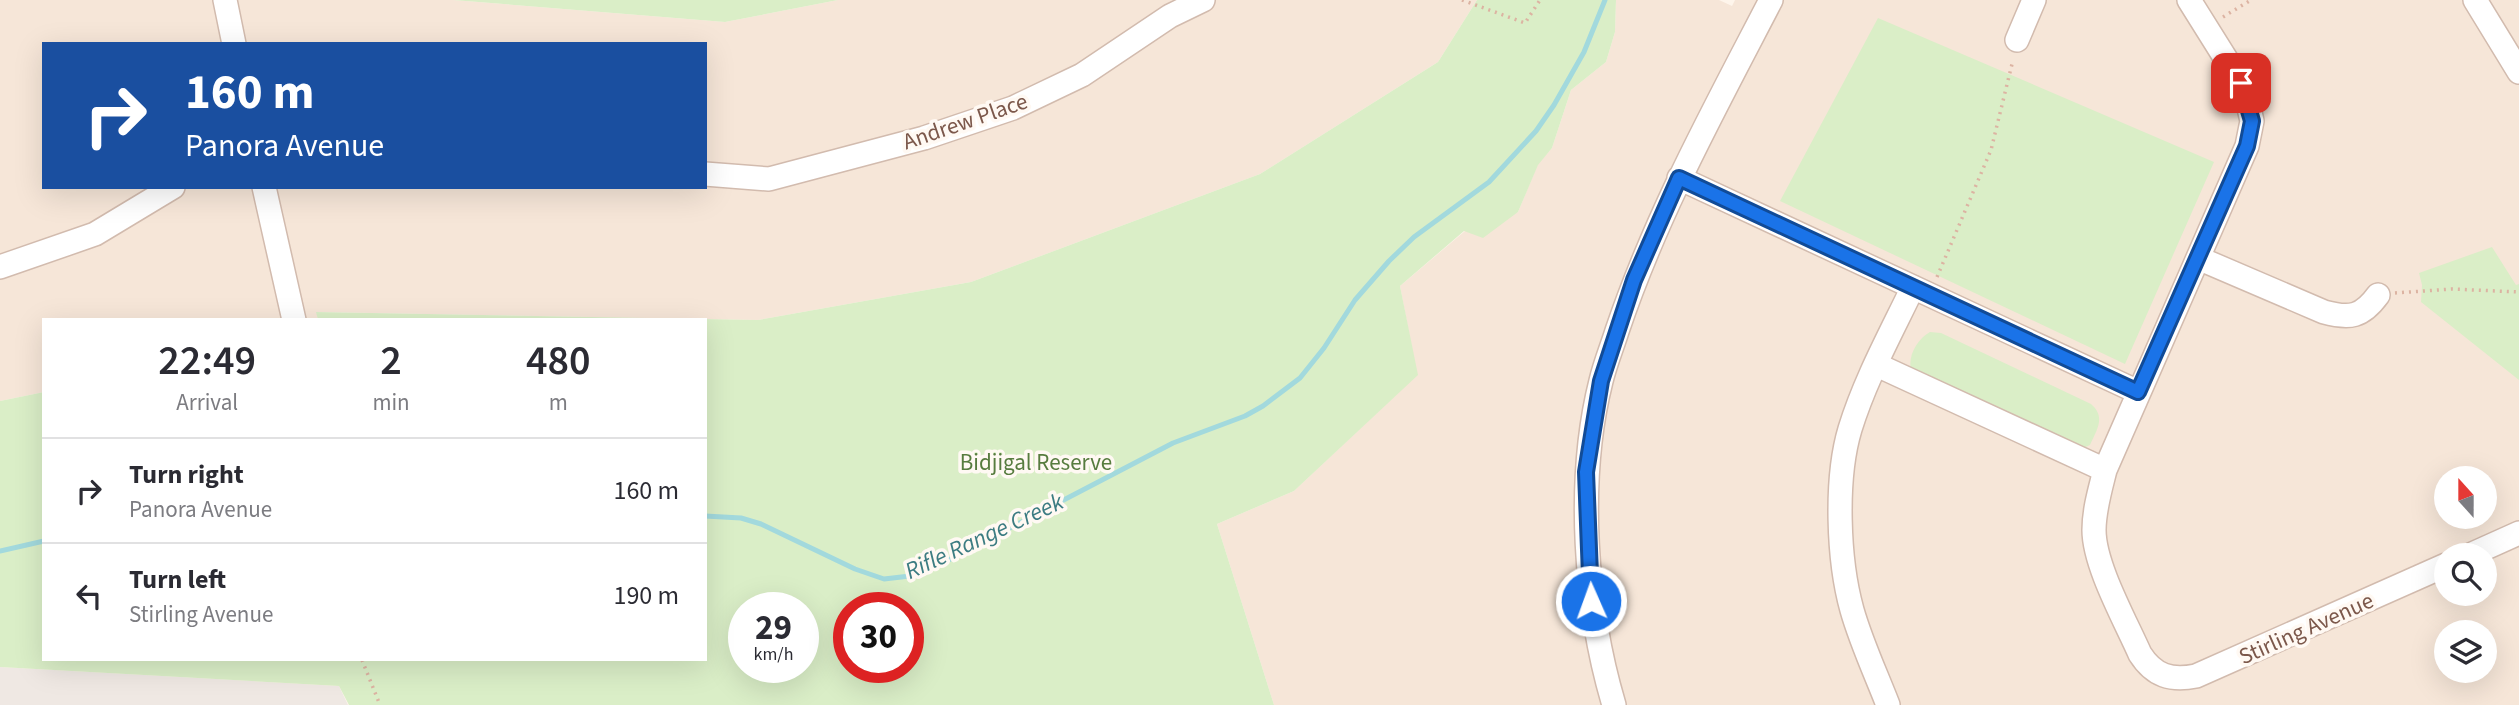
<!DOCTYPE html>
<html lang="en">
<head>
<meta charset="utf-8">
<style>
	:root { --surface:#fff; --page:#f7f7f7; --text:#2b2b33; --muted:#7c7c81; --line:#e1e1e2 }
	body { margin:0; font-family:"Source Sans 3",sans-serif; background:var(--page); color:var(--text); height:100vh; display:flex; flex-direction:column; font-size:26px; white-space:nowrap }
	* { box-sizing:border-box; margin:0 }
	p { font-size:23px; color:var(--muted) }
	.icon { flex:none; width:38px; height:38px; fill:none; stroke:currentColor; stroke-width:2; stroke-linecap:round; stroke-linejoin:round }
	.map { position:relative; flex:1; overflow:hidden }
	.drawer { position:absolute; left:42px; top:318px; width:665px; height:343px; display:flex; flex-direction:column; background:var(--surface); border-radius:0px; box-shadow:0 7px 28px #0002 }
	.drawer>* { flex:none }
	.top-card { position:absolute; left:42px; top:42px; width:665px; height:147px; border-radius:0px; box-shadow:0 7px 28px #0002; background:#1a4fa0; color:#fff; overflow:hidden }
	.needle { width:46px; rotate:339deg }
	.buttons { position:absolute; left:2434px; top:466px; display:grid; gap:14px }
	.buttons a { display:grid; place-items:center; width:63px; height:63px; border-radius:50%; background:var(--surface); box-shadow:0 7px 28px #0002; font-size:35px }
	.speed { position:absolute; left:728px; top:592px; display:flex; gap:14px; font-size:35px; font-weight:700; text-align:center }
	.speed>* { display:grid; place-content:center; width:91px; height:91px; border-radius:50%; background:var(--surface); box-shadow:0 7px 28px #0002; line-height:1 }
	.speed small { font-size:18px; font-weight:400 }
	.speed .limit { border:10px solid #d22; background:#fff; color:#111 }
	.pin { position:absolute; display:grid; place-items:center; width:60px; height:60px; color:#fff; margin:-30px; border-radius:14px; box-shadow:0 4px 10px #0006 }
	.me { position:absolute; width:77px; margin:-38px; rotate:358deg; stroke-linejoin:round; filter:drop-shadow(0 0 5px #0008) }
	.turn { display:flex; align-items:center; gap:24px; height:147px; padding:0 28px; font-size:32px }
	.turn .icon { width:91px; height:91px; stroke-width:2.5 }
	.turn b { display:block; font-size:49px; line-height:60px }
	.eta { display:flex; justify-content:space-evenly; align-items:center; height:119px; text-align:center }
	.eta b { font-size:42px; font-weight:600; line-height:49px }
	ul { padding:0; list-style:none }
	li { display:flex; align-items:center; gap:21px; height:105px; padding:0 28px; border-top:2px solid var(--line) }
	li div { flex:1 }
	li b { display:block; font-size:26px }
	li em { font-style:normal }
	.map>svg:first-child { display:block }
</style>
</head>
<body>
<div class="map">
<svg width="2519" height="705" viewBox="0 0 2519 705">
	<rect width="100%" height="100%" fill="#fef5eb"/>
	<path fill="#f6e6d8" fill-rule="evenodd" d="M0,0H453L725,22L838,0H1477L1438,62L1260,174L971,282L758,320L317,312L318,320H44V392L0,401ZM44,44H705V187H44Z
		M1616,0H1719L1732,6L1735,0H2519V705H1274L1217,524L1294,491L1417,375L1400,286L1465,231L1518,212L1538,164L1552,148L1571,90L1606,62L1615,32ZM2446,478H2485V516H2446ZM2446,555H2485V593H2446ZM2446,632H2485V670H2446Z"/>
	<path fill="#efe8e3" d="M0,667L339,686L348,705H0Z"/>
	<path fill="#daeec7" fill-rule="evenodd" d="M453,0H838L725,22Z
		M1477,0H1616L1615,32L1606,62L1571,90L1552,148L1538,165L1518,212L1483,238L1464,231L1400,286L1418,375L1294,491L1217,524L1274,705H349L339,686L0,667V401L44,392V660H705V320H318L316,312L758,320L971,282L1260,174L1438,62ZM803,607V667H744V607ZM908,607V667H849V607Z
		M1878,18L2214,162L2125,364L1780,201Z
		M2492,247L2516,285L2519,284V380L2421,302L2422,285L2419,273Z
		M1930,332L1941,333L2091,404C2106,417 2097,429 2090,445L2081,449L1912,373C1906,358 1917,339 1930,332Z"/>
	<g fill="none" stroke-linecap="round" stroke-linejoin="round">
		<path stroke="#a2d9dd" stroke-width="5" d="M705,516L741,518L761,524L855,569L884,579L910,576L937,566L1173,443L1245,416L1263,406L1300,378L1324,348L1355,300L1389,261L1414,237L1489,182L1536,131L1554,105L1584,52L1605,0
			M0,551L44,541"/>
		<g stroke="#d2bbae" stroke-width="26">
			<path id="minor" d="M225,0L234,44
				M2189,0L2241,83L2246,95L2252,121L2247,146L2105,470C2100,490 2094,510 2094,530C2094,565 2125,620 2140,654C2154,676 2171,681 2196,676L2446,565
				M2475,0L2519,72
				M2017,40L2034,0
				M705,174L769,179L924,138L1013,108L1082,75L1170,16L1203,0
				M1679,178L2138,392
				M264,187L294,320
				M2198,258L2324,312C2350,319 2362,317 2378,295
				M0,267L95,234L173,187
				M1877,365L2105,470
				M2470,555L2519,533
				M1614,705C1585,608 1576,480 1601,381C1605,364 1612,347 1617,331C1656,215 1715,108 1771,0
				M1888,705C1876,674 1861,642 1852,610C1838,560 1835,479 1850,429C1865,380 1891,333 1913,287"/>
		</g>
		<path stroke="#dcb3a2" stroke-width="3.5" stroke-dasharray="2 5" stroke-linecap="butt" d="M1462,0L1525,23L1540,0
			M2223,17L2251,0
			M1937,277L1991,150L2013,60
			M2395,293L2452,289L2519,292
			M362,660L380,705"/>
		<use href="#minor" stroke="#fff" stroke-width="23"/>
	</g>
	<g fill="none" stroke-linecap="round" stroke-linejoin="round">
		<g stroke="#114b97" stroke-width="18">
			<path id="route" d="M1591,601L1586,472L1601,381L1634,280L1679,178L2138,392L2247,146L2252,121L2241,83"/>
		</g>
		<use href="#route" stroke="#1a73e8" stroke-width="12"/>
	</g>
	<g text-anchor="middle" stroke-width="7" stroke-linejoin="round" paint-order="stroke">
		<g font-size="23" fill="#7c584b" stroke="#fff9f3">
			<text transform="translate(965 121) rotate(-19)" y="8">Andrew Place</text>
			<text transform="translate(2306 628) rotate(-24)" y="8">Stirling Avenue</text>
		</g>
		<g font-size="23" fill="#577c3f" stroke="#fff9f3">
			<text x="1036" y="470">Bidjigal Reserve</text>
		</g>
		<g font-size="24" font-style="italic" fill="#3c7c82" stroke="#fff9f3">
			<text transform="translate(984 536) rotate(-25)" y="8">Rifle Range Creek</text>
		</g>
	</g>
</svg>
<div class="buttons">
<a><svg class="needle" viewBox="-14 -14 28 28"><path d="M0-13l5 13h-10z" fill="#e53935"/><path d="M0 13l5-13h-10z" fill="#7c7c81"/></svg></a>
<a><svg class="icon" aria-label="search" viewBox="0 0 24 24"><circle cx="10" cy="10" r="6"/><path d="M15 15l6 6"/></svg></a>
<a><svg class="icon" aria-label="layers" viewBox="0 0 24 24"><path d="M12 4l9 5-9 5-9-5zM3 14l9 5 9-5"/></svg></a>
</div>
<div class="speed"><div>29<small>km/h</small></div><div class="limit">30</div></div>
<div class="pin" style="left:2241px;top:83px;background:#d93025"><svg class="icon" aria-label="arrive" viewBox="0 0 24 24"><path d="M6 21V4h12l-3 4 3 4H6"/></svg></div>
<svg class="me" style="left:1591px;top:601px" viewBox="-20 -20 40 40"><circle r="17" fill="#1a73e8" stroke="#fff" stroke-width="3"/><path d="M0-11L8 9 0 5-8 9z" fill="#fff"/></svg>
<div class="top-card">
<div class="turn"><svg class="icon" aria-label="right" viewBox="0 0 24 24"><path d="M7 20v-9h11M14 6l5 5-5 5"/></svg><div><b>160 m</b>Panora Avenue</div></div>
</div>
<section class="drawer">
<div class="eta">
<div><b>22:49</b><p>Arrival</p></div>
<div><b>2</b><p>min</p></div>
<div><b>480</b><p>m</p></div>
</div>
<ul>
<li><svg class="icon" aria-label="right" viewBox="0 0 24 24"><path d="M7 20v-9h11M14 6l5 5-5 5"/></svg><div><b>Turn right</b><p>Panora Avenue</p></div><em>160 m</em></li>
<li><svg class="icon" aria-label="left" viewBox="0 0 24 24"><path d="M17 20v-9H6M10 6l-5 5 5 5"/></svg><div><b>Turn left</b><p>Stirling Avenue</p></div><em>190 m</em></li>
</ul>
</section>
</div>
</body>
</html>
